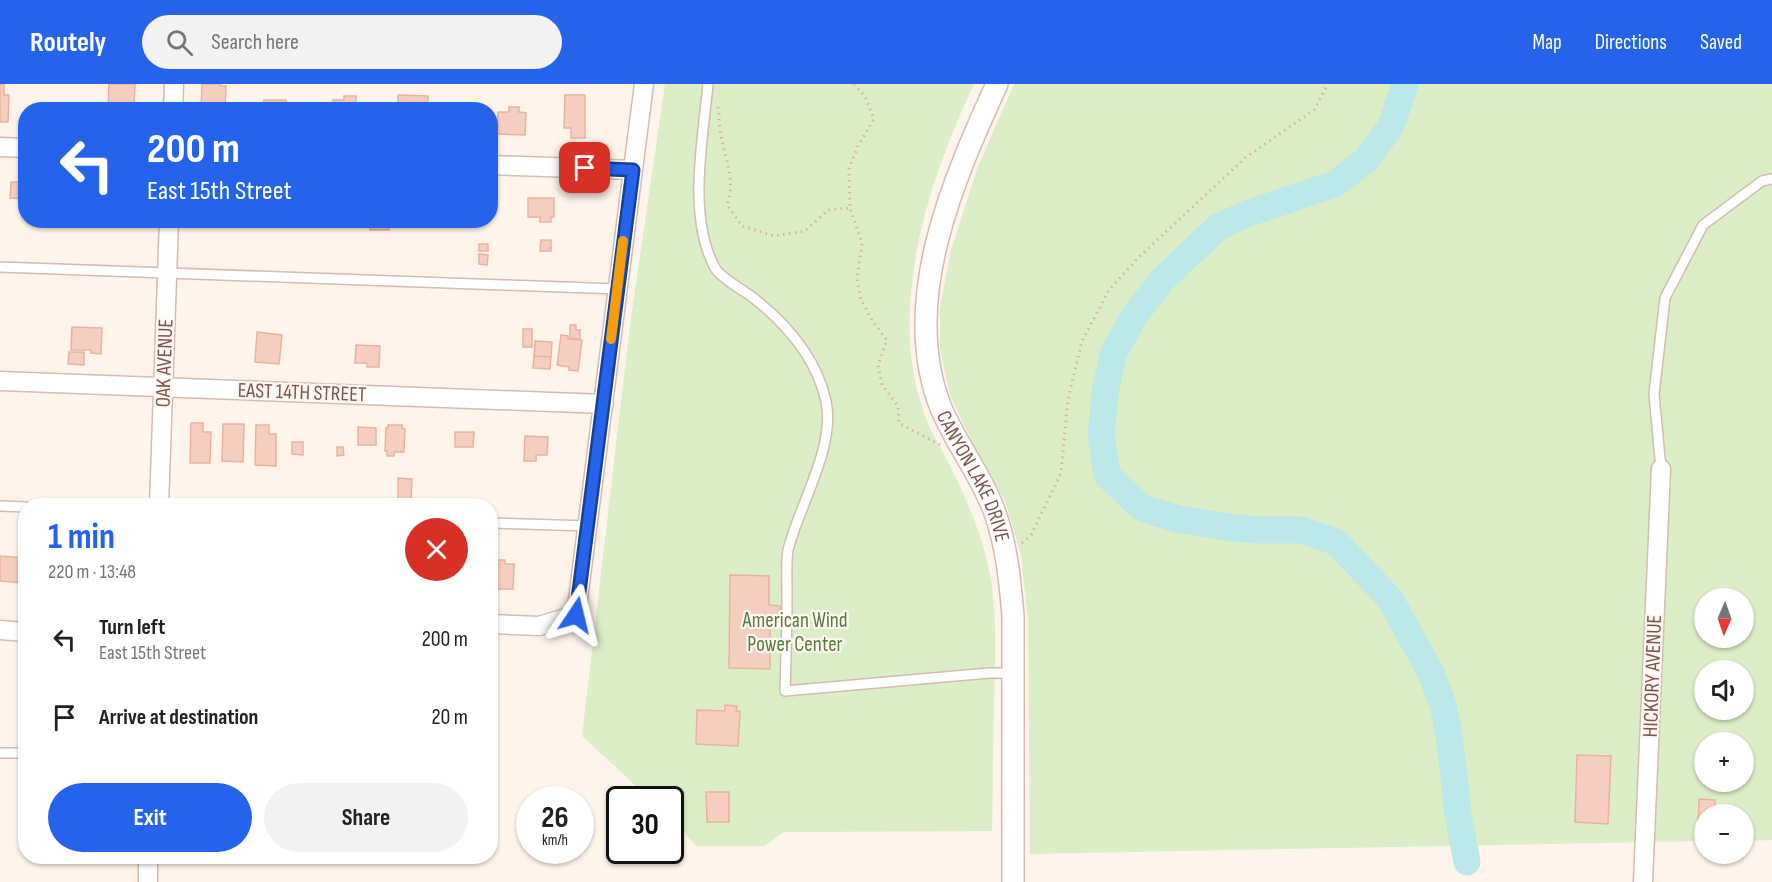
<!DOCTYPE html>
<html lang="en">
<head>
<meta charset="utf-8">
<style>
	:root { --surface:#fff; --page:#f2f2f2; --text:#202124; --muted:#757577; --accent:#2563eb }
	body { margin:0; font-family:"Sofia Sans Condensed",sans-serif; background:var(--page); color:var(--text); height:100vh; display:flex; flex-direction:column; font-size:22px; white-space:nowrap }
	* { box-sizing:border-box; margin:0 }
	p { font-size:20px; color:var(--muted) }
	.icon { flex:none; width:33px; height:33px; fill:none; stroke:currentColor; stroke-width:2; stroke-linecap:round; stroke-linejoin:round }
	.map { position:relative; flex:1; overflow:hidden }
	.details { position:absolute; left:18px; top:414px; width:480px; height:366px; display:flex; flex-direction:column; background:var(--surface); border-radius:24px; box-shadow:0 2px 4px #0004 }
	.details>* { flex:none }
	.guide { position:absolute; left:18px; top:18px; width:480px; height:126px; border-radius:24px; box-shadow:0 2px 4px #0004; background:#2563eb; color:#fff; overflow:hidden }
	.needle { width:39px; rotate:182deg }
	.tools { position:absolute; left:1694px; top:504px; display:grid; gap:12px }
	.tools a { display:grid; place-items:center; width:60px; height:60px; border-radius:50%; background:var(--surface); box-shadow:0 2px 4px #0004; font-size:30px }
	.speed { position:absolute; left:516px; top:702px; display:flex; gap:12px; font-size:30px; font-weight:700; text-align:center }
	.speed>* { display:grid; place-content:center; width:78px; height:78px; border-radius:50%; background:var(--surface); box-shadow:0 2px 4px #0004; line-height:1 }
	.speed small { font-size:15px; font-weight:400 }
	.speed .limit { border:3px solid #111; border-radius:9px; background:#fff; color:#111 }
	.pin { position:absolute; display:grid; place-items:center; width:51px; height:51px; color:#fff; margin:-26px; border-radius:12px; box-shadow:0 3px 9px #0006 }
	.me { position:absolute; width:66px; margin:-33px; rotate:10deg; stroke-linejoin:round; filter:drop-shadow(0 0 4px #0008) }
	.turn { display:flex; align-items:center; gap:21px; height:126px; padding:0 30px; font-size:27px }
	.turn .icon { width:78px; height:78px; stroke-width:2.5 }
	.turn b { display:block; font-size:42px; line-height:51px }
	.round { display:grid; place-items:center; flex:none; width:63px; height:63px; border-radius:32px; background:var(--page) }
	.overview { display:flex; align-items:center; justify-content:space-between; height:102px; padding:0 30px }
	h1 { font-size:36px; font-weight:700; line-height:45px; color:var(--accent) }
	.button { display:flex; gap:12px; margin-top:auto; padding:12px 30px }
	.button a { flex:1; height:69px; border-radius:36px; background:var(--accent); color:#fff; font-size:24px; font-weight:700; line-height:69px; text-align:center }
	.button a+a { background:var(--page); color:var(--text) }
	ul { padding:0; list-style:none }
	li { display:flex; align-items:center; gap:18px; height:78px; padding:0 30px }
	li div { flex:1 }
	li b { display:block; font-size:22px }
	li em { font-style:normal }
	header { display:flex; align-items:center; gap:36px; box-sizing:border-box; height:84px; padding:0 30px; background:var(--accent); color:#fff }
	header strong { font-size:28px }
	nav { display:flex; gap:33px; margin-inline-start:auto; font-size:21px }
	.search { width:420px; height:54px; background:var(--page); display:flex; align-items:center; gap:15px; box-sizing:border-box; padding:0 21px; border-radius:33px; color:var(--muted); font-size:22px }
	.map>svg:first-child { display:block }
</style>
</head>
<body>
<header>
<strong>Routely</strong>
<div class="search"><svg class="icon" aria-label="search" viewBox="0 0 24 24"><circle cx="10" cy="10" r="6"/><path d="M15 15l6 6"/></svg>Search here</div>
<nav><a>Map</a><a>Directions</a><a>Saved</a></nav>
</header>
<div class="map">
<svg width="1772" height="798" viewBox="0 0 1772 798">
	<rect width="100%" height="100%" fill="#fef4ea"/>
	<path fill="#dbeec6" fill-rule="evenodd" d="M665,0H974C927,100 883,233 929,342C936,357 945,371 952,386C970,422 986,461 992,502C997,541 995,581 994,620C993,663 993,705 992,747L784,748L764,762H696L671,734L670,716L650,715L582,652L630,241Z
		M1014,0H1772V756L1743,757V730H1704V757L1030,770L1028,536L1021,471L1005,417L973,360L950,311L940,265V225L951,166L977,85ZM1704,514H1743V554H1704ZM1704,586H1743V626H1704ZM1704,658H1743V698H1704Z"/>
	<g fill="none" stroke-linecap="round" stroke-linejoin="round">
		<path stroke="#bbe9ea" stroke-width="27" d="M1405,0L1391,42L1366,76L1335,100L1249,129L1218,143L1161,197L1135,231L1114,268L1106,303L1101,350L1107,391L1142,424L1178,435L1227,443L1258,446H1301L1336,458L1390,515L1431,589L1443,621L1450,657L1458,730L1467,778"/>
	</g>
	<path fill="#f6cebf" stroke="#eab29e" stroke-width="1.5" d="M0,0H4V11H9L8,38H0Z
		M109,0H135L134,26H108Z
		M202,0H220V2H226L225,26H201Z
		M398,11L428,12V26H398Z
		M565,11H585V54H571V44H564Z
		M344,12H356V26H333V16H344Z
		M264,16H286V26H263Z
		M509,23H519V28L526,29L525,51L497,50L498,28H509Z
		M11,98H26V115L10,114Z
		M528,114H554V133H551V138H540V133H528Z
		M370,136H389V146H370Z
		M541,156H551V164H549L551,165V167H540Z
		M479,160H488V167H479Z
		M479,170L488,171L487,181L479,180Z
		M570,241H576V246H580V255L570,254Z
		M72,243L102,244L101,270L91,269V266H71Z
		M523,245H532V263H523Z
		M257,248L282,251L279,280L255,278Z
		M561,251L568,252V255L582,256L578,287L569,286V283L557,281Z
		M535,257L552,258L551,273L534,272Z
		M356,261L380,262L379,283H367V279H355Z
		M69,268H84V281L68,280Z
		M534,272L551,273L550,285L533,284Z
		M191,339H203V348H211L210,379H190Z
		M223,340H244L243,378L222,377Z
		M256,341H269V350H276V382L255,381Z
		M388,341H402V344L405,345L404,368H394V372H387V367H385L386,344H388Z
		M358,343L376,344V361H358Z
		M455,348H474L473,363H455Z
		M525,352L548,353L547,371H536V377H524Z
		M292,358H303V371L292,370Z
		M337,363H343L344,371L337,372Z
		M398,394L412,395L411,416H398Z
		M0,472L26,474L24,499L0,497Z
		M490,476H505V480H514L513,505H490Z
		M730,491L769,492V521L780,522V538H770V585L729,584Z
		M725,621L737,622L736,627H740L738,662L696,660L697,626L725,627Z
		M1577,671L1611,672L1608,740L1575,738Z
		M706,708H729V738H707Z
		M1699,715L1715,716L1714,730H1704V743H1698Z"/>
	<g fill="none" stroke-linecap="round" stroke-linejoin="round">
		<g stroke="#d5bcb0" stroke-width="12">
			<path id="service" d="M708,0C703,55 687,133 715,184C720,193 742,206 751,212C786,239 816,273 826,317C836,362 799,422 788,466C786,478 787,494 787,507C787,540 786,574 785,607L989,589H1013
				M0,183L617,205
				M1661,385L1654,310L1665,214L1703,141L1762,97L1772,95
				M0,422L26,423
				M490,439L589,442
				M0,669H26"/>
		</g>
		<g stroke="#d5bcb0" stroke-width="21">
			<path id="minor" d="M173,26L174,0
				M0,63L26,64
				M490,81L633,86
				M0,297L604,320
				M159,422L169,136
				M490,540L539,542L576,531L644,0
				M0,546L26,548
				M148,798V772
				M1643,798L1661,385"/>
		</g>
		<g stroke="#d5bcb0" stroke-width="24">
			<g id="tertiary">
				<path id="s1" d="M997,0C953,96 899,219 941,324C956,360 982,392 995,429C1007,463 1010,497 1013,532V798"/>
			</g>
		</g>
		<path stroke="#dcb1a1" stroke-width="3" stroke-dasharray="1.5 4.5" stroke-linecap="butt" d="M854,0L865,12L874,35L858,62L849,85L850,124L862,159L857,195L861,216L873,238L887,256L878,281L882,301L898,322L899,339L940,361
			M718,23C719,32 719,42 721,51C725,78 736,93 727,121L742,142L774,152L805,147L828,126L850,124
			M1022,459L1031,451L1061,389L1068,315L1082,257L1109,206L1139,173L1245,74L1314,26L1328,0"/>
		<use href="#service" stroke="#fff" stroke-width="9"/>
		<use href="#minor" stroke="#fff" stroke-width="18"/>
		<use href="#tertiary" stroke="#fff" stroke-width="21"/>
	</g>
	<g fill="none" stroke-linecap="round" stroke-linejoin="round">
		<g stroke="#184099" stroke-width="15">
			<path id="route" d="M576,531L633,86L585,84"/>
		</g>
		<use href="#route" stroke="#2563eb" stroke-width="10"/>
		<path stroke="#f59e0b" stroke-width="10" d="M611,255L623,157"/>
	</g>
	<g text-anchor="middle" stroke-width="4.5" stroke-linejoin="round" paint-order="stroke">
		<g font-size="21" fill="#7c564a" stroke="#fff8f2">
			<text transform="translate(164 279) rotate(-88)" y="7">OAK AVENUE</text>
			<text transform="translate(302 308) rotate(2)" y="7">EAST 14TH STREET</text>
			<text dy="7" stroke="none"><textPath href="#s1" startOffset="414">CANYON LAKE DRIVE</textPath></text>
			<text transform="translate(1652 592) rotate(-88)" y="7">HICKORY AVENUE</text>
		</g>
		<g font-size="21" fill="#587c3d" stroke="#fff8f2">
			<text x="795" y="543">American Wind<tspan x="795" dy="24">Power Center</tspan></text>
		</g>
	</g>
</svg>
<div class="tools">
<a><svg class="needle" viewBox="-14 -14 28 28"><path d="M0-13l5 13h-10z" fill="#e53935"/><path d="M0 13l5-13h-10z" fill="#757577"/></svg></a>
<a><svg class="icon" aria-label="sound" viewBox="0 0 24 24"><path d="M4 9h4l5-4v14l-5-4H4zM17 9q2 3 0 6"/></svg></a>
<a>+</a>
<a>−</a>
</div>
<div class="speed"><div>26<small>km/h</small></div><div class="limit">30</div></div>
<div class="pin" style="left:585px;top:84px;background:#d93025"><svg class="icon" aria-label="arrive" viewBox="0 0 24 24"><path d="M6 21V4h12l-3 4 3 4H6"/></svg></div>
<svg class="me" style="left:576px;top:531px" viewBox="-20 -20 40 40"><path d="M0-17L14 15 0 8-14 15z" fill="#2563eb" stroke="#fff" stroke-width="4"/></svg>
<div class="guide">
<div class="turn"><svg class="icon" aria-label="left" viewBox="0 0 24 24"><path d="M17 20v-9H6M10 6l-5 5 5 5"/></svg><div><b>200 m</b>East 15th Street</div></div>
</div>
<section class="details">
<div class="overview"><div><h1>1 min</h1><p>220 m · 13:48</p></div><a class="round" style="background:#d93025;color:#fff"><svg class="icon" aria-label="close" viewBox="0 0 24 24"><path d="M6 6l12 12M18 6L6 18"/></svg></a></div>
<ul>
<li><svg class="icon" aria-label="left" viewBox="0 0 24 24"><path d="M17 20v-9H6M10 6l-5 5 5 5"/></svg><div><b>Turn left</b><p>East 15th Street</p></div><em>200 m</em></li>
<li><svg class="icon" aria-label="arrive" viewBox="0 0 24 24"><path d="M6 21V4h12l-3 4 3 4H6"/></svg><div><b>Arrive at destination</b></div><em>20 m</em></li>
</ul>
<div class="button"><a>Exit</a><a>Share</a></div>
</section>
</div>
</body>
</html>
